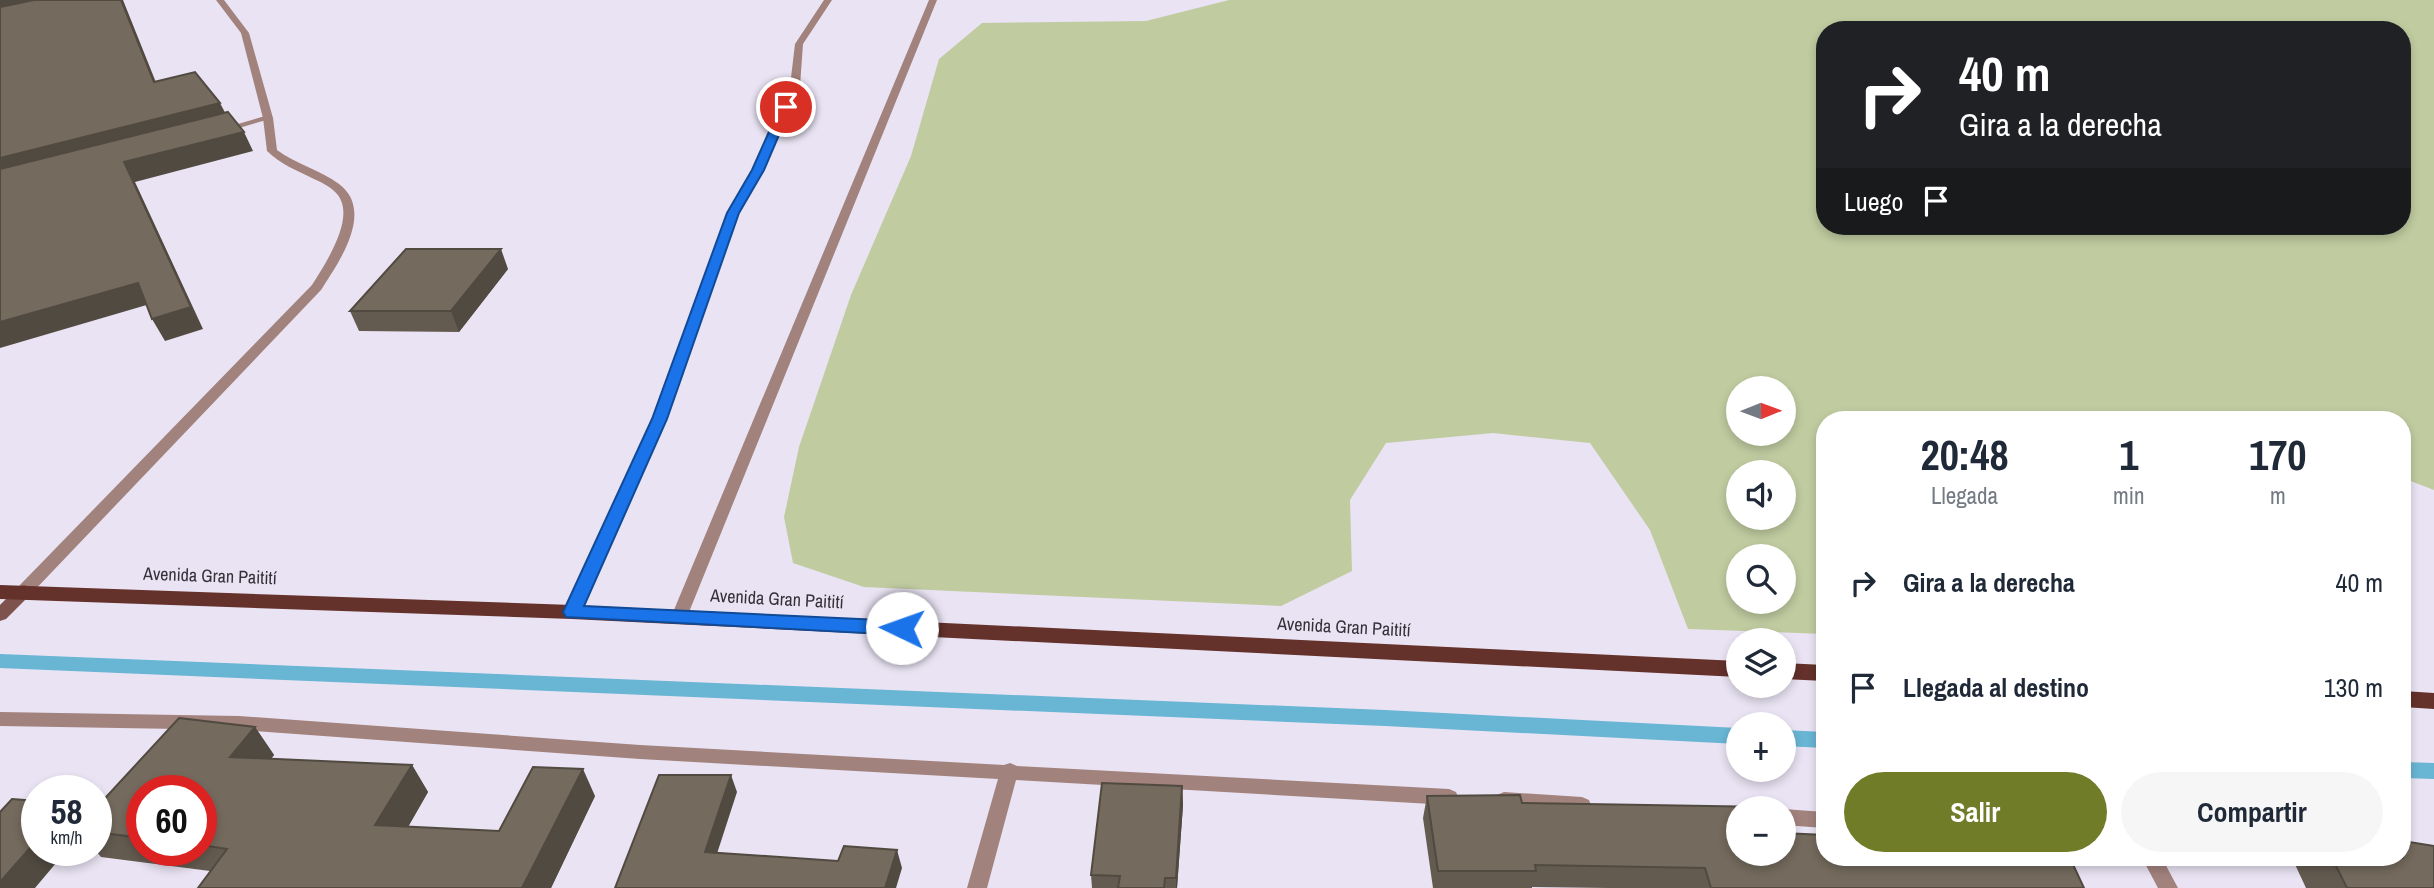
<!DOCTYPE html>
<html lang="es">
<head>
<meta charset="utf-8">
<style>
	:root { --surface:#fff; --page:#f6f6f7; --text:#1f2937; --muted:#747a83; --accent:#717c28 }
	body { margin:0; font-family:"Archivo Narrow",sans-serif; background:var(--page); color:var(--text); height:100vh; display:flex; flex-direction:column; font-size:26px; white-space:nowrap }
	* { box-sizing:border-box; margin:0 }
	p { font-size:23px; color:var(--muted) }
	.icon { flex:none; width:38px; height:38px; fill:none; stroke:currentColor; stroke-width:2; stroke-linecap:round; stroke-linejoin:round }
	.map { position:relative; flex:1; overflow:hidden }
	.side { position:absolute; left:1816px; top:411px; width:595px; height:455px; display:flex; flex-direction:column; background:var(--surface); border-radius:28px; box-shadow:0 4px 10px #0003 }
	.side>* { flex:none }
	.banner { position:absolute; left:1816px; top:21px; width:595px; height:214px; border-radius:28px; box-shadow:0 4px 10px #0003; background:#202124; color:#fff; overflow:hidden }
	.needle { width:46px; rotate:89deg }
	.buttons { position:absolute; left:1726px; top:376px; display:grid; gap:14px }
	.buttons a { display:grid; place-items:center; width:70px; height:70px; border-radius:50%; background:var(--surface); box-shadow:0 4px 10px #0003; font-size:35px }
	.speed { position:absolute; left:21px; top:775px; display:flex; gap:14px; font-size:35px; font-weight:700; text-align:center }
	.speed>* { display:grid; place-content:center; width:91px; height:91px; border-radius:50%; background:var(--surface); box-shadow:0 4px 10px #0003; line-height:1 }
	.speed small { font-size:18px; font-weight:400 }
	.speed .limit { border:10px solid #d22; background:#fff; color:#111 }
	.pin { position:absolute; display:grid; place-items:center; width:60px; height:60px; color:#fff; margin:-30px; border:4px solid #fff; border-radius:50%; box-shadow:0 2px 7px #0007 }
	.me { position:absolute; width:77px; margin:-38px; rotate:273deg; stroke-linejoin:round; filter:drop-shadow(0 0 5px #0008) }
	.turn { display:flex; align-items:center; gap:24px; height:147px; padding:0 28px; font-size:32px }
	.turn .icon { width:91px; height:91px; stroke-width:2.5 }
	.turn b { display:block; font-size:49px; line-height:60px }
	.then { display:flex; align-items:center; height:66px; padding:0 28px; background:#0003; gap:14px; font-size:26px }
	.eta { display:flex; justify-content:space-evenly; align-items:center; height:119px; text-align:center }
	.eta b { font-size:42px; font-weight:700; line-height:49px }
	.primary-button { display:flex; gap:14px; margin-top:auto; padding:14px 28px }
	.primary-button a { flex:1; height:80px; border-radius:42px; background:var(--accent); color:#fff; font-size:28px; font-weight:700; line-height:80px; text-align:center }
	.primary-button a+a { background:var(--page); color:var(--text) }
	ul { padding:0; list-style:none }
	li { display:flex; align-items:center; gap:21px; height:105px; padding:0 28px }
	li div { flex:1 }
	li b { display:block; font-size:26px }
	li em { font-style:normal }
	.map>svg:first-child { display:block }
</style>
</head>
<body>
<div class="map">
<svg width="2434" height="888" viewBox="0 0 2434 888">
	<rect width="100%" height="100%" fill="#e9e3f3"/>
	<path fill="#c0cba0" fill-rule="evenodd" d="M1229,0H2434V490L2403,478V420H2158L2138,417L2122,420H1825V634L1688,629L1650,530L1590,443L1493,433L1386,443L1350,500L1352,571L1281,606L864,587L793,563L784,517L799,447L851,295L911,156L939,59L982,23L1146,21ZM1825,30H2403V226H1825ZM1738,388H1783V434H1738ZM1738,472H1783V518H1738ZM1783,556V602H1738V556Z"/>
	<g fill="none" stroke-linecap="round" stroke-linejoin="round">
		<path fill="#68b5d4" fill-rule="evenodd" d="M0,654L1385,710L1738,728V744L1385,726L0,668Z
			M1783,730L1825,732V748L1783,746Z
			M2403,762L2434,763V779L2403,778Z"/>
		<path fill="#a2827d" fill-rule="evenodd" d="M216,0H224L249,33L273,118L277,150C296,164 320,170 339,184C375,211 339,262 321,290L30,595H18L16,591L18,587L312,285C325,264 357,217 337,194C331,187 323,183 314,179C298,171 280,164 267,151L263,118L241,33Z"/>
		<path fill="#a2827d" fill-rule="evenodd" d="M824,0H832L803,44L800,86L763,170L739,213L667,419L580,612L578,616H566L564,612L653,419L727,213L753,170L790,86L795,44Z
			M929,0H937L687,617L685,621H673L671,617Z
			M265,116L273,118L222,133L217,130Z
			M0,712L239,716L640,745L1004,765L1010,763L1017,766L1449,789L1456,792L1458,797L1456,802L1449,805L1016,780L987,888H967L998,779L640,759L239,730L0,726Z
			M1504,792L1582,797L1589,800L1591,805L1589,810L1582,813L1504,808L1497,805L1495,800L1497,795Z
			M1783,809L1825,812V828L1783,825Z
			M2142,858H2162L2178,888H2158Z"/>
		<path fill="#7e524d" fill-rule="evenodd" d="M24,585L30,587L32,591L30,595L6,619L0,621V605L18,587Z"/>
		<path fill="#64312b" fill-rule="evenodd" d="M0,585L572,605L1738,661V677L572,619L0,599Z
			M1783,663L1825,665V681L1783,679Z
			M2403,691L2434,693V709L2403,707Z"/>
	</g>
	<path fill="#645b50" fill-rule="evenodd" d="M508,269L459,332L359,331L350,311Z
		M255,727L274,755L271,759L412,765L428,792L408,827L499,831L595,796L551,888H198L210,871L101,857L95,850H96V808ZM142,791H201V850H142Z
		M1182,786L1183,805L1177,888H1092L1091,875Z
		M1427,796L1522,803L1738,854L2084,888H1608L1532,887V888H1433L1423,818Z
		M2292,858H2403L2434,888H2306Z"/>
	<path fill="#514a41" d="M0,0H86L0,15Z
		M121,0H123L163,100L154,82Z
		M220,103L230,122L0,180V158Z
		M244,132L253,151L135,182L203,329L165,341L152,319L124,162Z
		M501,249L508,269L459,332L451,311Z
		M138,283L150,304L0,348V322Z
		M255,727L274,755L249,784L230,757Z
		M412,765L428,792L393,853L375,825Z
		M583,769L595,796L551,888H522Z
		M731,775L737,792L712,869L705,852Z
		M1182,786L1183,805L1177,888H1176V878Z
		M37,840V850H67L35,888H0V882Z
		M897,850L902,868L896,888H885Z"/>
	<path fill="#746a5d" stroke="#514a41" stroke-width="2" d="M34,0H121L154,82L195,72L220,103L0,158V7Z
		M228,112L244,132L124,162L191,307L152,319L138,283L0,322V169Z
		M406,249H501L451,311H350Z
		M179,718L255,727L230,757L412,765L375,825L499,831L533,767L583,769L522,888H198L227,849L201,845V791H142V838L96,832V808Z
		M659,775H731L705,852L838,861L844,846L897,850L885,888H615Z
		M1102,783L1182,786L1176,878H1165L1164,888H1118L1120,876L1091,875Z
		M1520,795L1522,803L1770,807L1771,808H1738V854H1783V833L1825,835V858H2070L2084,888H1711L1705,868L1535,865L1536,871H1438L1427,796Z
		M12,799L37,801V840L0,882V812Z
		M2403,841L2434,846V888H2347L2332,858H2403Z"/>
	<path fill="#1a73e8" stroke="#114b97" stroke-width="2" d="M786,104L791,107L764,170L739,213L667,419L584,606L902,621L911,628L902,635L566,617L563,612L652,419L727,213L752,170L780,107Z"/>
	<g text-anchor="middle" stroke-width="7" stroke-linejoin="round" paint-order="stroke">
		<g font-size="18" fill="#343138" stroke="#e9e3f3">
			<text transform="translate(210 576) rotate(2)" y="6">Avenida Gran Paitití</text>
			<text transform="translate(777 599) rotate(3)" y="6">Avenida Gran Paitití</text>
			<text transform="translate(1344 627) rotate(3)" y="6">Avenida Gran Paitití</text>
		</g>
	</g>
</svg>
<div class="buttons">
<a><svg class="needle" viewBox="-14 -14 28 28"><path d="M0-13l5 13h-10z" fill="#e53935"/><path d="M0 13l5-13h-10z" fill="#747a83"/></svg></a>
<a><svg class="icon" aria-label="sound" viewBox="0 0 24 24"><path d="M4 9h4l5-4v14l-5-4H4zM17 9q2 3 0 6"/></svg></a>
<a><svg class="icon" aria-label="search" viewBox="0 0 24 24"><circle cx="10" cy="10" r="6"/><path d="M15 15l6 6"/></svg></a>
<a><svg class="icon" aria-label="layers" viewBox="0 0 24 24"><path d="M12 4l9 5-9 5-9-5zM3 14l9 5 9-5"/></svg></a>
<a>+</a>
<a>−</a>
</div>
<div class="speed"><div>58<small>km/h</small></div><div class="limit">60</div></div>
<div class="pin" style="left:786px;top:107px;background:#d93025"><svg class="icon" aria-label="arrive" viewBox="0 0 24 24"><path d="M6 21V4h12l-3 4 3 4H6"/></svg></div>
<svg class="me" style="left:902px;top:628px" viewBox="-20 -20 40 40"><circle r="19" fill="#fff"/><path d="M0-13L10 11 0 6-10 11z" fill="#1a73e8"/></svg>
<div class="banner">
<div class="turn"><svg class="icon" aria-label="right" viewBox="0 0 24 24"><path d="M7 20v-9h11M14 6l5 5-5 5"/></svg><div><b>40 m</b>Gira a la derecha</div></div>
<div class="then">Luego<svg class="icon" aria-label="arrive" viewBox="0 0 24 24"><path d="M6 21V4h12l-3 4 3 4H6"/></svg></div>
</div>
<section class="side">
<div class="eta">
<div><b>20:48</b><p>Llegada</p></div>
<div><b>1</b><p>min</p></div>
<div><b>170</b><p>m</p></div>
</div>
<ul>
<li><svg class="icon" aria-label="right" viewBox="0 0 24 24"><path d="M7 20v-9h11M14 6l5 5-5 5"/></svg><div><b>Gira a la derecha</b></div><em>40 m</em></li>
<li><svg class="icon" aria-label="arrive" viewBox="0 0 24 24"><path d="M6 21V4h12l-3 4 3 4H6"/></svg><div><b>Llegada al destino</b></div><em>130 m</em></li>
</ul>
<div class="primary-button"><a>Salir</a><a>Compartir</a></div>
</section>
</div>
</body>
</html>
